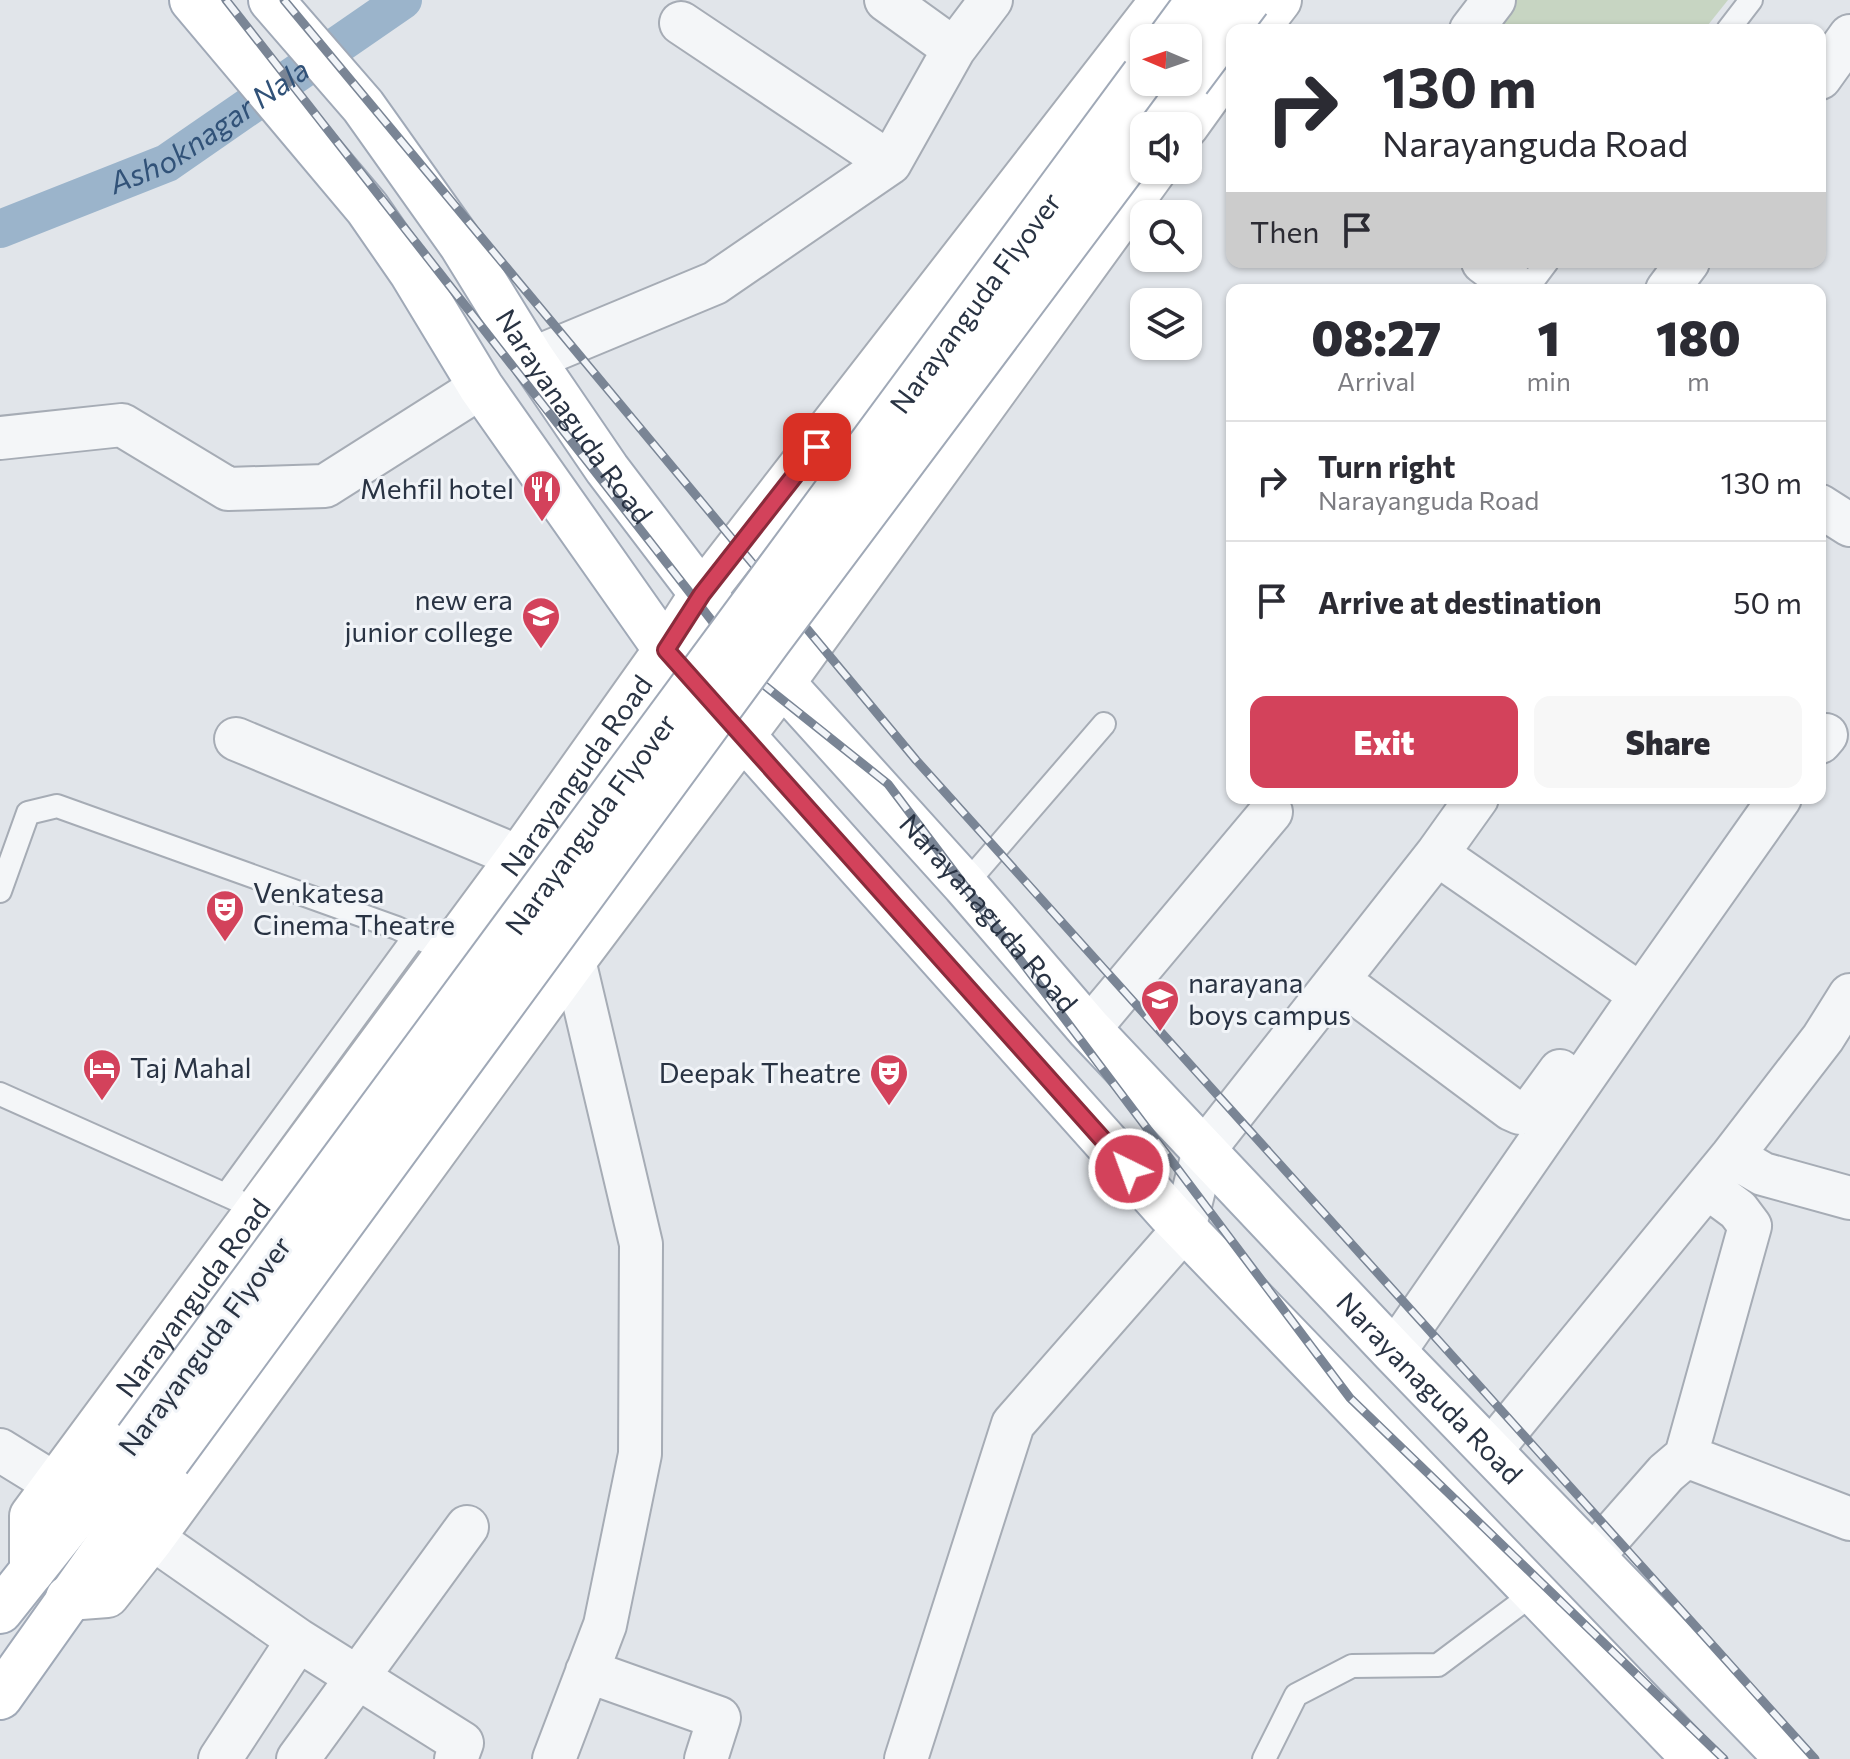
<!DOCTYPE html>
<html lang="en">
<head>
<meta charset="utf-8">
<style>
	:root { --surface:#fff; --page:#f7f7f7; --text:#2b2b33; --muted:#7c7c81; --line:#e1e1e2; --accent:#d3425b }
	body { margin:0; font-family:Commissioner,sans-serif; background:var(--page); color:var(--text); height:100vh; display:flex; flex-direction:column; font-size:30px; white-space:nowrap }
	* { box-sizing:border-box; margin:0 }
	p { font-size:26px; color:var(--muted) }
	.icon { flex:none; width:44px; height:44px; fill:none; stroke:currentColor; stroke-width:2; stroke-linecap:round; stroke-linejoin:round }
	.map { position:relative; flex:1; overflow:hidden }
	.sheet { position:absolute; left:1226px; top:284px; width:600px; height:520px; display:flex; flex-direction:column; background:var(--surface); border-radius:16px; box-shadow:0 2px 6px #0004 }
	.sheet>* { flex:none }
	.hud { position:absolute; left:1226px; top:24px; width:600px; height:244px; border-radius:16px; box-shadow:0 2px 6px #0004; background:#fff; color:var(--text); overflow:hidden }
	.needle { width:52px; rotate:272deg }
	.tools { position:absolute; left:1130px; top:24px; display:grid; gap:16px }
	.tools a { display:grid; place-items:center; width:72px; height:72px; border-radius:16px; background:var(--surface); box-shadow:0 2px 6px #0004; font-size:40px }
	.pin { position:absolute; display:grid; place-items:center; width:68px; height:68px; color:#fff; margin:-34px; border-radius:16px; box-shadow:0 4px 12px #0006 }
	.me { position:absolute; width:88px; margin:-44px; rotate:318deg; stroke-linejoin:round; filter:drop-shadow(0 0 6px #0008) }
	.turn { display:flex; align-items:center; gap:28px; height:168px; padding:0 24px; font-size:36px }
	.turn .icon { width:104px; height:104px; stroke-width:2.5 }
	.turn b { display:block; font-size:56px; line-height:68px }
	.then { display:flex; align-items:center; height:76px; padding:0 24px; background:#0003; gap:16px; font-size:30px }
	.eta { display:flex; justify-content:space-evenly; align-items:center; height:136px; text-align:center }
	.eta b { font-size:48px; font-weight:800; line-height:56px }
	.action { display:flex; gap:16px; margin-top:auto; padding:16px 24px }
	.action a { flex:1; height:92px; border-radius:16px; background:var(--accent); color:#fff; font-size:32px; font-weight:800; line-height:92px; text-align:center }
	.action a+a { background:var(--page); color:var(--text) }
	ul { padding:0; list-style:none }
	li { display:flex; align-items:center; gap:24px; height:120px; padding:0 24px; border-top:2px solid var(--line) }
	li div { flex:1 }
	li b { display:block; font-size:30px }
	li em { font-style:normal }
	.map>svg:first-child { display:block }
</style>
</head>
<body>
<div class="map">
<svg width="1850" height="1759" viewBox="0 0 1850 1759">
	<rect width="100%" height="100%" fill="#e1e5ea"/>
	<path fill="#c7d5c2" d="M1505,0H1728L1704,30H1482Z"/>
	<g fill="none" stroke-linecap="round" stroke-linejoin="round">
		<path stroke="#9bb4cb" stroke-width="38" id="s1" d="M0,229L167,163L403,0"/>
		<g stroke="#a6acb5" stroke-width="26">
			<path id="lane" d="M1728,30L1751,0
				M1526,290L1547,262
				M965,885L1104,724
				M0,891L28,813L57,806L397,928L449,952
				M0,1094L237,1200
				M226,1195L415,936
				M1264,1759L1296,1695L1352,1666L1438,1665L1534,1593"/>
		</g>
		<g stroke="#a6acb5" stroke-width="46">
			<path id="street" d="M886,0L954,49
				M681,23L890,163
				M1471,30L1494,0
				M1820,78L1850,36
				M1483,262L1521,290
				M1667,290L1688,262
				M532,359L715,283L890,163L954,49L991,0
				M0,438L122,425L228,489L325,486L481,387
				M1820,506L1850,525
				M236,739L519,857
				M1820,742L1826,735
				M1437,854L1641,995
				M1338,980L1511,1109L1520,1113L1530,1112L1560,1071
				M1089,1029L1271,812
				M1732,1156L1763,1174L1850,1198
				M1394,1352L1641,995L1780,798
				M0,1450L55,1484
				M1491,1450L1732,1156L1823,1038L1850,995
				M1686,1456L1750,1226L1738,1210L1707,1187
				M152,1538L298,1640L462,1743L456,1759
				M1593,1556L1666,1473L1686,1456L1850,1519
				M587,1671L719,1718L706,1759
				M220,1759L298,1640
				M298,1759L467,1527
				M554,1759L605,1625L640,1454L641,1244L574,960
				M906,1759L1013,1424L1184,1229L1204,1150L1437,854L1477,798"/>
		</g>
		<g stroke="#a6acb5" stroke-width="48">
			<g id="secondary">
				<path d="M1256,30L1279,0"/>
				<path d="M1186,126L1232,62"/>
				<path id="s2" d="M32,1571V1516L519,857L666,650L702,594L1163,0"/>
				<path d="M68,1598L107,1595L152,1538L574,960L783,682L1154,170"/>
			</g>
		</g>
		<g stroke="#a0a9b7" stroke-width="48">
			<g id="primary">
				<path d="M192,0L367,208L412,273L481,387L666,650L1170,1214L1695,1759"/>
				<path id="s3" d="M271,0L363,106L461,244L532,359L607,469L702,594L965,885L1089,1029L1394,1352L1788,1759"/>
				<path d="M1154,126L1187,82"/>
				<path d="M0,1611L137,1439"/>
				<path d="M0,1697L168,1460"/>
			</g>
		</g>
		<use href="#lane" stroke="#f4f6f8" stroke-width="22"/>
		<use href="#street" stroke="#f4f6f8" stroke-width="42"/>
		<use href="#secondary" stroke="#fff" stroke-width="44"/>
		<use href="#primary" stroke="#fff" stroke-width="44"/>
		<g stroke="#7a8595" stroke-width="9">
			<path id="rail" d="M226,0L759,681L888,784L1350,1398L1724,1759
				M284,0L916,760L1815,1759"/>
		</g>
		<use href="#rail" stroke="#f1f4f8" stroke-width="6" stroke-dasharray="18" stroke-linecap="butt"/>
		<g stroke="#a0a9b7" stroke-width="48" stroke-linecap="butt">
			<g id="primary-bridge">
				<path d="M1171,38L1199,0"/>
				<path d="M1188,80L1248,0"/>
				<path id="s4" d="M137,1439L1144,75"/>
				<path d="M168,1460L769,640L1144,139"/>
			</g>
		</g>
		<use href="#primary-bridge" stroke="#fff" stroke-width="44"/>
	</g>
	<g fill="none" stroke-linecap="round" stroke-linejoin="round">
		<g stroke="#892b3b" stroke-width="20">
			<path id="route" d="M817,447L702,594L666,650L1129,1169"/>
		</g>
		<use href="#route" stroke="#d3425b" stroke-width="14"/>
	</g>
	<defs>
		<g id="restaurant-pin" transform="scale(2)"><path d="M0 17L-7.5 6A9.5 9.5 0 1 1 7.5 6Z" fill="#d3425b" stroke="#f1f4f8"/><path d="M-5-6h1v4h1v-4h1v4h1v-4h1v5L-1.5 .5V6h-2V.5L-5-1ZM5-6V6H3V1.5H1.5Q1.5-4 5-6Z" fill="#fff"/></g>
		<g id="university-pin" transform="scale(2)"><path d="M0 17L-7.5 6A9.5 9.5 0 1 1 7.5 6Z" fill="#d3425b" stroke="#f1f4f8"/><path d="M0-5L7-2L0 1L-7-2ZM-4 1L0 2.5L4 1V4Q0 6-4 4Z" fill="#fff"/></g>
		<g id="theatre-pin" transform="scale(2)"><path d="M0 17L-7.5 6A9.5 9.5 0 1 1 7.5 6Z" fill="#d3425b" stroke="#f1f4f8"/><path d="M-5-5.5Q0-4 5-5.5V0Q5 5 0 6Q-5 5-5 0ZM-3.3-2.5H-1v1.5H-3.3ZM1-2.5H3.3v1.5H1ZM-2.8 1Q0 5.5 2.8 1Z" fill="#fff"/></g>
		<g id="hotel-pin" transform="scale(2)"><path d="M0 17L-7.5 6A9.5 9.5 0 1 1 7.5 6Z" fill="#d3425b" stroke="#f1f4f8"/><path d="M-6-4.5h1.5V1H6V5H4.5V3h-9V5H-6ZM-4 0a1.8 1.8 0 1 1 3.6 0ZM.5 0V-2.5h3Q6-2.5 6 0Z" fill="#fff"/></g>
	</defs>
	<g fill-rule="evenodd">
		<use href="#restaurant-pin" x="542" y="489"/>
		<use href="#university-pin" x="541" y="616"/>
		<use href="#theatre-pin" x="225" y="909"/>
		<use href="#university-pin" x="1160" y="999"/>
		<use href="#hotel-pin" x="102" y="1068"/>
		<use href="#theatre-pin" x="889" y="1073"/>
	</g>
	<g text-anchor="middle" stroke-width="6" stroke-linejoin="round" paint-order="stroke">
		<g font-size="28" fill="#293343" stroke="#f1f4f8">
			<text dy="10" stroke="none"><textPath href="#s4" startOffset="1412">Narayanguda Flyover</textPath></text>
			<text dy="10" stroke="none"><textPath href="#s3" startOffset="516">Narayanaguda Road</textPath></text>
			<text dy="10" stroke="none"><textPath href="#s2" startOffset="974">Narayanguda Road</textPath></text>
			<text dy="10" stroke="none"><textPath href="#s4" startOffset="764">Narayanguda Flyover</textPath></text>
			<text dy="10" stroke="none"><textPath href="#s3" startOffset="1164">Narayanaguda Road</textPath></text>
			<text dy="10" stroke="none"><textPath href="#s2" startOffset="326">Narayanguda Road</textPath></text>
			<text transform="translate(205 1346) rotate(-53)" y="10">Narayanguda Flyover</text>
			<text dy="10" stroke="none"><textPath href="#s3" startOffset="1812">Narayanaguda Road</textPath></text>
		</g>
		<g font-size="28" fill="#293343" stroke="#f1f4f8" text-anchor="end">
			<text x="514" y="499">Mehfil hotel</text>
			<text x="513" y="610">new era<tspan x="513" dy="32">junior college</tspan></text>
			<text x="253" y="903" text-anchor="start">Venkatesa<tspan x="253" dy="32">Cinema Theatre</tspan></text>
			<text x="1188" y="993" text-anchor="start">narayana<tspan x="1188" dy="32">boys campus</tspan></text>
			<text x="130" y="1078" text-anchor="start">Taj Mahal</text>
			<text x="861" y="1083">Deepak Theatre</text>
		</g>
		<g font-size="30" font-style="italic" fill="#315278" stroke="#f1f4f8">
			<text dy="10" stroke="none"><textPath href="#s1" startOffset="234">Ashoknagar Nala</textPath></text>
		</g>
	</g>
</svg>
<div class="tools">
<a><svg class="needle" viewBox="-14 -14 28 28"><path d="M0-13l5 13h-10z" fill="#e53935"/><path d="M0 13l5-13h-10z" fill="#7c7c81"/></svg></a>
<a><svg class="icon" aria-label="sound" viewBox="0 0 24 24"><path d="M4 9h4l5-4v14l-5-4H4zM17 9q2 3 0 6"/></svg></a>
<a><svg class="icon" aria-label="search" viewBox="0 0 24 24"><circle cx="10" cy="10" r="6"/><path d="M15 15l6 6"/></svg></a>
<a><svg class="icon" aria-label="layers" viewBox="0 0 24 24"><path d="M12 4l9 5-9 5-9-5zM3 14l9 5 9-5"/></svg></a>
</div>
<div class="pin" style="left:817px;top:447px;background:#d93025"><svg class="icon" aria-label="arrive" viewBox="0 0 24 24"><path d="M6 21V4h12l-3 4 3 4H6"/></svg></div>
<svg class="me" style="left:1129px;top:1169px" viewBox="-20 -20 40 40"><circle r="17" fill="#d3425b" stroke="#fff" stroke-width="3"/><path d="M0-11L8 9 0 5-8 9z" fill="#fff"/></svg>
<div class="hud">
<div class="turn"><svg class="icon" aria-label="right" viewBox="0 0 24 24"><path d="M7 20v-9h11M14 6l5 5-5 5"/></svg><div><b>130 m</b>Narayanguda Road</div></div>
<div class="then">Then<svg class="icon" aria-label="arrive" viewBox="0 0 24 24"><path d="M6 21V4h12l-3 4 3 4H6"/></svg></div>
</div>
<section class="sheet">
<div class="eta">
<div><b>08:27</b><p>Arrival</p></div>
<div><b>1</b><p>min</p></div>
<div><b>180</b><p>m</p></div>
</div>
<ul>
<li><svg class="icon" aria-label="right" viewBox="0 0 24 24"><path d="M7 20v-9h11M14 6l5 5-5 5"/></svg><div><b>Turn right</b><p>Narayanguda Road</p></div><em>130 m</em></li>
<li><svg class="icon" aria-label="arrive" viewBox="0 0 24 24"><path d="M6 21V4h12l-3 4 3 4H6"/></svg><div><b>Arrive at destination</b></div><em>50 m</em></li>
</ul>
<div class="action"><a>Exit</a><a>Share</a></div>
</section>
</div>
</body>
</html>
